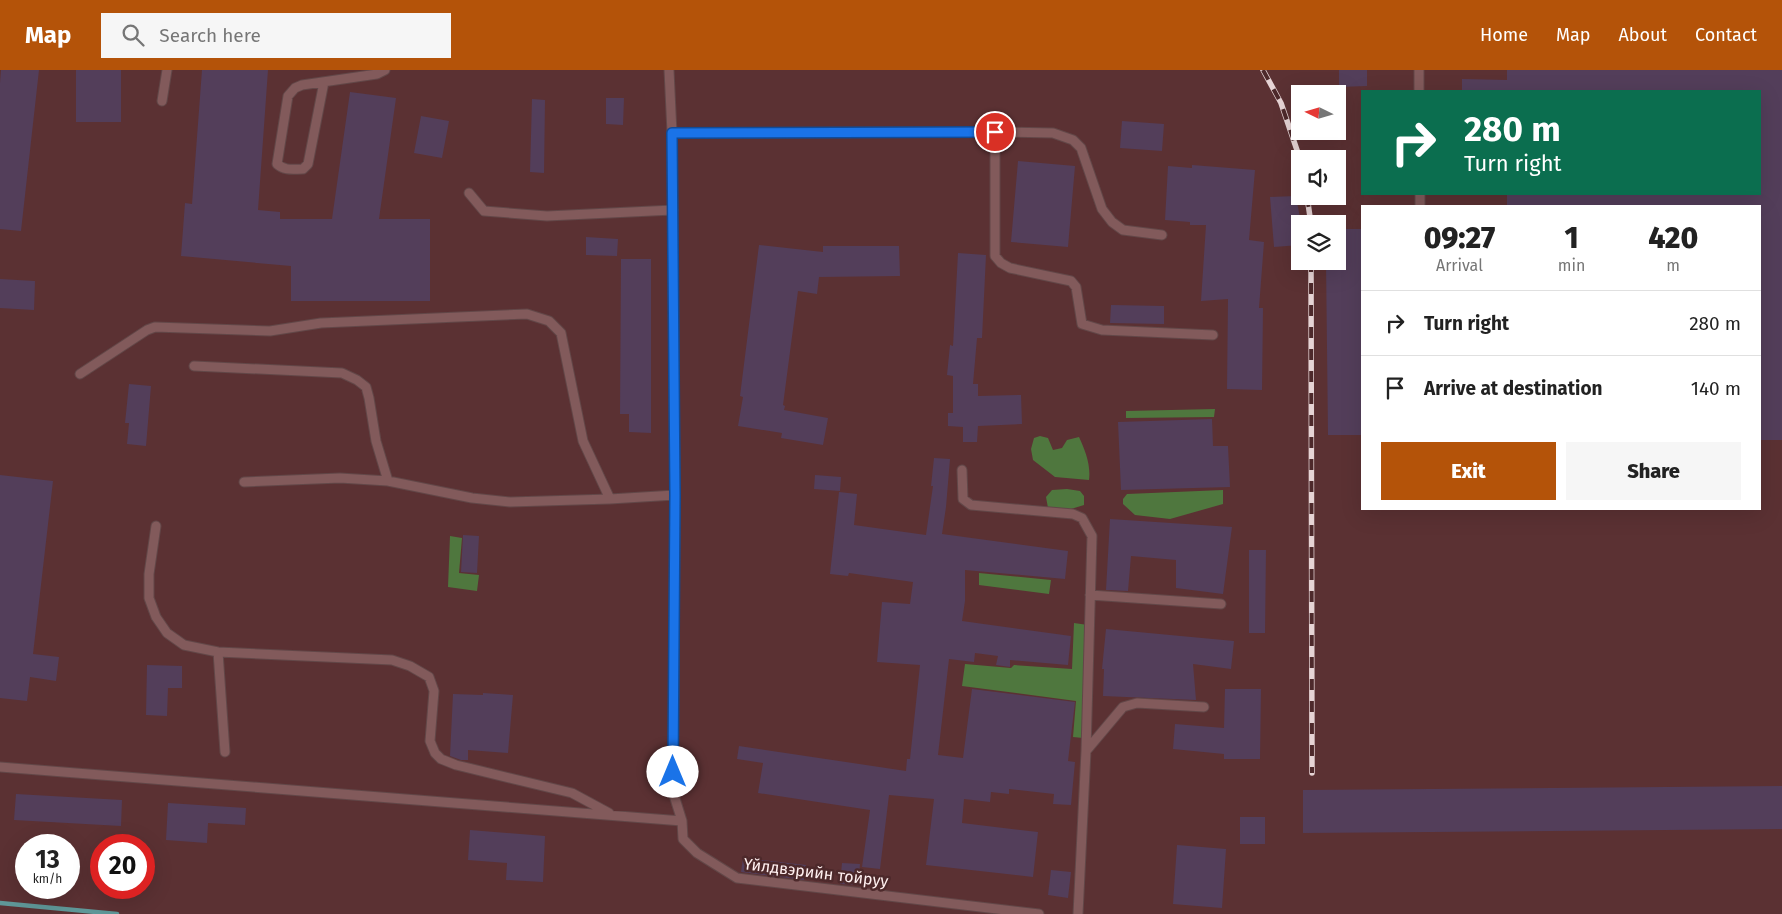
<!DOCTYPE html>
<html lang="en">
<head>
<meta charset="utf-8">
<style>
	:root { --surface:#fff; --page:#f6f6f6; --text:#222; --muted:#767676; --line:#e0e0e0; --accent:#b45309 }
	body { margin:0; font-family:"Fira Sans",sans-serif; background:var(--page); color:var(--text); height:100vh; display:flex; flex-direction:column; font-size:19px; white-space:nowrap }
	* { box-sizing:border-box; margin:0 }
	p { font-size:16px; color:var(--muted) }
	.icon { flex:none; width:28px; height:28px; fill:none; stroke:currentColor; stroke-width:2; stroke-linecap:round; stroke-linejoin:round }
	.map { position:relative; flex:1; overflow:hidden }
	.details { position:absolute; left:1361px; top:135px; width:400px; height:305px; display:flex; flex-direction:column; background:var(--surface); border-radius:0px; box-shadow:0 5px 20px #0002 }
	.details>* { flex:none }
	.banner { position:absolute; left:1361px; top:20px; width:400px; height:105px; border-radius:0px; box-shadow:0 5px 20px #0002; background:#0b6e4f; color:#fff; overflow:hidden }
	.needle { width:32px; rotate:275deg }
	.controls { position:absolute; left:1291px; top:15px; display:grid; gap:10px }
	.controls a { display:grid; place-items:center; width:55px; height:55px; border-radius:0px; background:var(--surface); box-shadow:0 5px 20px #0002; font-size:25px }
	.speed { position:absolute; left:15px; top:764px; display:flex; gap:10px; font-size:25px; font-weight:700; text-align:center }
	.speed>* { display:grid; place-content:center; width:65px; height:65px; border-radius:50%; background:var(--surface); box-shadow:0 5px 20px #0002; line-height:1 }
	.speed small { font-size:12px; font-weight:400 }
	.speed .limit { border:8px solid #d22; background:#fff; color:#111 }
	.pin { position:absolute; display:grid; place-items:center; width:42px; height:42px; color:#fff; margin:-21px; border:2px solid #fff; border-radius:50%; box-shadow:0 1px 5px #0007 }
	.me { position:absolute; width:55px; margin:-28px; rotate:0deg; stroke-linejoin:round; filter:drop-shadow(0 0 4px #0008) }
	.turn { display:flex; align-items:center; gap:18px; height:105px; padding:0 20px; font-size:22px }
	.turn .icon { width:65px; height:65px; stroke-width:2.5 }
	.turn b { display:block; font-size:35px; line-height:42px }
	.eta { display:flex; justify-content:space-evenly; align-items:center; height:85px; text-align:center }
	.eta b { font-size:30px; font-weight:800; line-height:35px }
	.cta { display:flex; gap:10px; margin-top:auto; padding:10px 20px }
	.cta a { flex:1; height:58px; border-radius:0px; background:var(--accent); color:#fff; font-size:20px; font-weight:800; line-height:58px; text-align:center }
	.cta a+a { background:var(--page); color:var(--text) }
	ul { padding:0; list-style:none }
	li { display:flex; align-items:center; gap:15px; height:65px; padding:0 20px; border-top:1px solid var(--line) }
	li div { flex:1 }
	li b { display:block; font-size:19px }
	li em { font-style:normal }
	header { display:flex; align-items:center; gap:30px; box-sizing:border-box; height:70px; padding:0 25px; background:var(--accent); color:#fff }
	header strong { font-size:24px }
	nav { display:flex; gap:28px; margin-inline-start:auto; font-size:18px }
	.search { width:350px; height:45px; background:var(--page); display:flex; align-items:center; gap:12px; box-sizing:border-box; padding:0 18px; border-radius:0px; color:var(--muted); font-size:19px }
	.map>svg:first-child { display:block }
</style>
</head>
<body>
<header>
<strong>Map</strong>
<div class="search"><svg class="icon" aria-label="search" viewBox="0 0 24 24"><circle cx="10" cy="10" r="6"/><path d="M15 15l6 6"/></svg>Search here</div>
<nav><a>Home</a><a>Map</a><a>About</a><a>Contact</a></nav>
</header>
<div class="map">
<svg width="1782" height="844" viewBox="0 0 1782 844">
	<rect width="100%" height="100%" fill="#4d292b"/>
	<path fill="#5b3133" fill-rule="evenodd" d="M0,0H1782V844H0ZM1362,21H1760V124H1362ZM1300,24H1338V61H1300ZM1300,89H1338V126H1300ZM1362,136H1760V439H1362ZM1300,154H1338V191H1300ZM26,775H69V818H26ZM101,775H144V818H101Z"/>
	<path fill="#4f773e" d="M1215,339L1214,347L1126,348V341Z
		M1040,366L1048,368L1053,380L1062,378L1067,370L1079,367C1085,380 1091,395 1089,410L1055,407L1033,390L1031,379L1034,368Z
		M1067,419L1080,421L1084,426V435L1058,443L1048,438L1046,427L1052,420Z
		M1223,420V434L1170,449L1135,445L1123,434V429L1127,424Z
		M450,466L462,468L459,503L479,505L477,521L448,517Z
		M979,503L1051,510L1049,524L979,515Z
		M1074,553L1088,555L1083,668L1073,667L1076,631L962,616L965,594L1011,598L1014,595L1072,599Z"/>
	<g fill="none" stroke-linecap="round" stroke-linejoin="round">
		<path stroke="#5f9798" stroke-width="4.5" d="M0,833L117,844"/>
	</g>
	<path fill="#533e5a" d="M1,0H39L21,161L0,159V13Z
		M76,0H121V52H76Z
		M202,0H268L258,140L280,142V149H332L350,22L396,28L379,149H430V231H291V196L181,186L185,133L192,134Z
		M1339,0H1367V16L1339,17Z
		M1507,0H1782V370H1760V136H1507V124H1760V21H1462V9L1507,10Z
		M606,28H624L623,55L606,54Z
		M532,29L545,30L544,103L530,102Z
		M421,46L449,51L442,88L414,83Z
		M1122,51L1164,54L1162,81L1120,78Z
		M1018,91L1075,96L1068,177L1011,172Z
		M1192,95L1255,100L1249,170L1264,172L1259,238H1263L1262,320L1227,319L1228,229L1201,231L1206,155H1190V152L1165,150L1168,96L1192,98Z
		M1296,126L1300,148V175L1274,177L1270,127Z
		M1338,159H1362V365H1328L1326,191H1338Z
		M586,167L618,169L617,186L586,185Z
		M759,175L823,182V176H899L900,206L819,207L817,224L798,221L783,335L785,336L784,340L828,348L823,375L781,368L782,363L738,356L743,327L740,326Z
		M958,183L986,185L982,268H977L973,314H978V326L1021,325L1022,354L978,356L977,372H963V357L948,356V343H953V306L947,305L950,275L953,276Z
		M621,189H651V363L629,362V344H620Z
		M0,209L35,211L34,240L0,238Z
		M1111,235L1164,236V254L1110,253Z
		M129,314L151,316L146,376L127,374L129,353H125Z
		M1212,349L1213,376H1228L1230,417L1121,420L1118,352Z
		M934,388L950,389L946,437L942,464L1068,481L1065,509L965,500V531L962,551L1071,566L1068,595L1010,590V597L996,595L998,586L975,583L974,592L949,589L938,685L963,688L972,619L1075,632L1068,691L1075,692L1071,735L1053,734L1054,724L1009,719V724L991,722L990,732L964,729L962,753L1038,762L1033,807L926,795L934,729L889,725L880,799L862,797L870,740L758,723L763,693L737,689L739,676L906,701L907,689H910L920,595L877,592L882,532L910,534L913,512L849,503L848,506L830,504L839,422L857,424L854,455L926,465L933,416H931Z
		M0,405L53,411L33,584L59,587L56,611L30,607L27,631L0,628Z
		M815,405L841,407L840,421L814,419Z
		M1110,449L1232,457L1223,524L1176,518V490L1131,486L1128,521L1106,520Z
		M463,465L479,466L477,503L461,502Z
		M1249,480H1266L1265,563H1249Z
		M1106,559L1234,571L1231,599L1193,594L1196,630L1103,626L1104,599H1102Z
		M147,595L182,596V618H168L167,646L146,645Z
		M1225,619H1261L1260,689H1224V684L1173,679L1175,654L1224,658Z
		M483,623L513,625L508,683L468,680V690H461L450,686L453,624L483,625Z
		M1782,716V759L1303,763V720Z
		M16,724L122,730L121,756L14,750Z
		M168,733L246,738L245,755L208,753L207,773L166,770Z
		M1240,747H1265V774H1240Z
		M470,760L545,766L543,812L506,810L507,793L468,790Z
		M1177,775L1226,779L1222,838L1173,834Z
		M743,788L806,795L804,810L741,802Z
		M842,793L860,794L858,815L840,814Z
		M1051,800L1071,802L1068,828L1048,825Z"/>
	<g fill="none" stroke-linecap="round" stroke-linejoin="round">
		<g stroke="#624748" stroke-width="11">
			<path id="service" d="M669,0L672,63L675,425L673,722L682,751L683,769L697,783L737,808L1039,844
				M1419,0V21
				M324,12L308,94L303,99C293,99 285,101 277,94L288,26L295,18L302,15L377,4L385,0
				M162,31L167,0
				M995,62V186L1001,193L1010,198L1071,211L1076,217L1082,254L1102,260L1213,265
				M672,63L995,62L1053,63L1073,70L1081,78L1102,139L1112,152L1123,160L1162,165
				M469,123L484,141L547,146L673,140
				M1420,124V136
				M194,296L342,303L357,310L366,317L369,328L376,371L388,411
				M80,304L147,260L155,257L270,261L321,253L527,244L549,251L561,263L583,371L610,429L675,425
				M962,400L963,429L971,435L1073,444L1082,448L1092,466L1086,681L1078,844
				M244,412L340,408L388,411L472,428L510,432L610,429
				M156,456L149,504V528L156,547L167,563L184,575L218,582L392,590L410,596L429,607L434,621L430,671L435,683L441,689L456,695L572,723L609,743
				M1090,525L1221,534
				M218,582L225,682
				M1086,681L1123,637L1137,633L1204,637
				M0,697L682,751"/>
		</g>
		<use href="#service" stroke="#825a5b" stroke-width="9"/>
		<g stroke="#e6d4d5" stroke-width="5.5">
			<path id="rail" d="M1263,0L1281,33L1300,89
				M1307,126L1311,154
				M1311,191L1312,703"/>
		</g>
		<use href="#rail" stroke="#4d292b" stroke-width="4" stroke-dasharray="11" stroke-linecap="butt"/>
	</g>
	<g fill="none" stroke-linecap="round" stroke-linejoin="round">
		<g stroke="#114b97" stroke-width="12">
			<path id="route" d="M673,702L675,425L672,63L995,62"/>
		</g>
		<use href="#route" stroke="#1a73e8" stroke-width="9"/>
	</g>
	<g text-anchor="middle" stroke-width="5" stroke-linejoin="round" paint-order="stroke">
		<g font-size="16" fill="#fff0f0" stroke="#4d292b">
			<text transform="translate(816 802) rotate(7)" y="6">Үйлдвэрийн тойруу</text>
		</g>
	</g>
</svg>
<div class="controls">
<a><svg class="needle" viewBox="-14 -14 28 28"><path d="M0-13l5 13h-10z" fill="#e53935"/><path d="M0 13l5-13h-10z" fill="#767676"/></svg></a>
<a><svg class="icon" aria-label="sound" viewBox="0 0 24 24"><path d="M4 9h4l5-4v14l-5-4H4zM17 9q2 3 0 6"/></svg></a>
<a><svg class="icon" aria-label="layers" viewBox="0 0 24 24"><path d="M12 4l9 5-9 5-9-5zM3 14l9 5 9-5"/></svg></a>
</div>
<div class="speed"><div>13<small>km/h</small></div><div class="limit">20</div></div>
<div class="pin" style="left:995px;top:62px;background:#d93025"><svg class="icon" aria-label="arrive" viewBox="0 0 24 24"><path d="M6 21V4h12l-3 4 3 4H6"/></svg></div>
<svg class="me" style="left:673px;top:702px" viewBox="-20 -20 40 40"><circle r="19" fill="#fff"/><path d="M0-13L10 11 0 6-10 11z" fill="#1a73e8"/></svg>
<div class="banner">
<div class="turn"><svg class="icon" aria-label="right" viewBox="0 0 24 24"><path d="M7 20v-9h11M14 6l5 5-5 5"/></svg><div><b>280 m</b>Turn right</div></div>
</div>
<section class="details">
<div class="eta">
<div><b>09:27</b><p>Arrival</p></div>
<div><b>1</b><p>min</p></div>
<div><b>420</b><p>m</p></div>
</div>
<ul>
<li><svg class="icon" aria-label="right" viewBox="0 0 24 24"><path d="M7 20v-9h11M14 6l5 5-5 5"/></svg><div><b>Turn right</b></div><em>280 m</em></li>
<li><svg class="icon" aria-label="arrive" viewBox="0 0 24 24"><path d="M6 21V4h12l-3 4 3 4H6"/></svg><div><b>Arrive at destination</b></div><em>140 m</em></li>
</ul>
<div class="cta"><a>Exit</a><a>Share</a></div>
</section>
</div>
</body>
</html>
